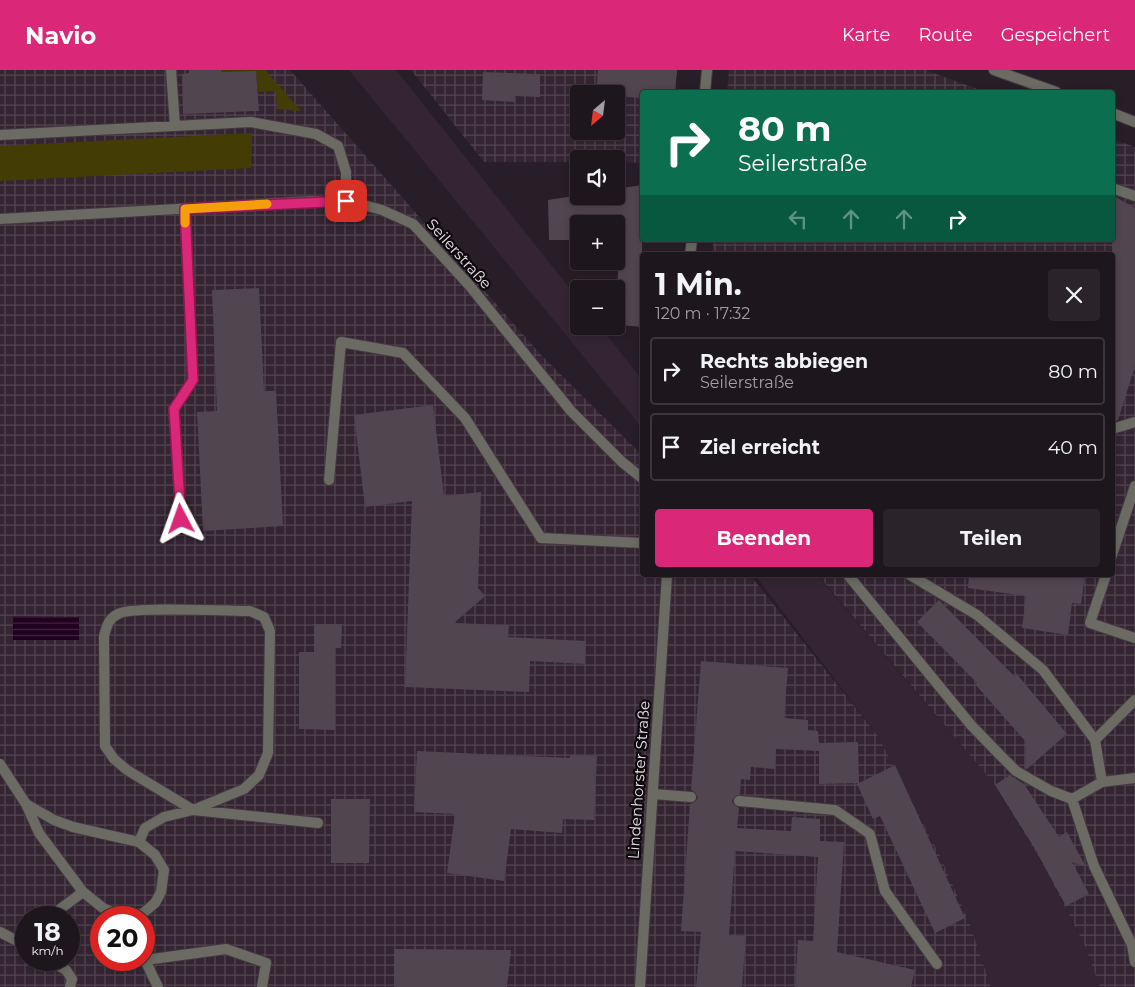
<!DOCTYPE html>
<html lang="de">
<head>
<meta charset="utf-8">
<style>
	:root { --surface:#1e161d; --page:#2b232a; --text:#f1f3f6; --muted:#a19fa4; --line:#3c353b; --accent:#db2777 }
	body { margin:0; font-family:Montserrat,sans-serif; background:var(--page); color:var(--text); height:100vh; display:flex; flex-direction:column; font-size:19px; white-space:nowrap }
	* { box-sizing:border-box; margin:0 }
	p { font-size:16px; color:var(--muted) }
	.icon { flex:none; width:28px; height:28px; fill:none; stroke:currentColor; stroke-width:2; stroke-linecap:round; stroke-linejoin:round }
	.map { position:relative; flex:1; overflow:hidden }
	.side { position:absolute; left:640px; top:182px; width:475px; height:325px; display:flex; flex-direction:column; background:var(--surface); border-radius:5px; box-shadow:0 2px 8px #0003,0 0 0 1px var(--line) }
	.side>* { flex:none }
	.top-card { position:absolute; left:640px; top:20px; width:475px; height:152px; border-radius:5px; box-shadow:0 2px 8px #0003,0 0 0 1px var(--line); background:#0b6e4f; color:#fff; overflow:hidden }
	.needle { width:32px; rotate:208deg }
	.fabs { position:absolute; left:570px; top:15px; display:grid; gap:10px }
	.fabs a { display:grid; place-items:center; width:55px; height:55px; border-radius:5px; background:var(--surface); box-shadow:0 2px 8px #0003,0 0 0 1px var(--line); font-size:25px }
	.speed { position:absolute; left:15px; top:836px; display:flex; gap:10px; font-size:25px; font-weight:700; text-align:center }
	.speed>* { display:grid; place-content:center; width:65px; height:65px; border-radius:50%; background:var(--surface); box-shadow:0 2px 8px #0003,0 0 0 1px var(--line); line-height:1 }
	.speed small { font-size:12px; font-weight:400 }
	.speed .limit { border:8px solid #d22; background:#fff; color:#111 }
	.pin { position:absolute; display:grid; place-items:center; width:42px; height:42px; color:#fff; margin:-21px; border-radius:10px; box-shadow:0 2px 8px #0006 }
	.me { position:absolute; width:55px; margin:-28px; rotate:356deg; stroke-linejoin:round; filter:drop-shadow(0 0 4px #0008) }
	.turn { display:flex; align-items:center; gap:18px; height:105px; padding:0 15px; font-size:22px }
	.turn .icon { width:65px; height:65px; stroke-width:2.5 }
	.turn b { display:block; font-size:35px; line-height:42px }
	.lanes { display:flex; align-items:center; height:48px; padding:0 15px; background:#0003; justify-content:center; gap:25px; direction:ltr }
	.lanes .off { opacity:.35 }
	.round { display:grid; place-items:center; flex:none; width:52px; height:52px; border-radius:5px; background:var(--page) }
	.summary { display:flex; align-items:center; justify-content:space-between; height:85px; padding:0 15px }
	h1 { font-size:30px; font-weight:700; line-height:38px }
	.primary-button { display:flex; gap:10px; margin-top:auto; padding:10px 15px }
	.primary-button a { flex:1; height:58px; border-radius:5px; background:var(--accent); color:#fff; font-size:20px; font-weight:700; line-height:58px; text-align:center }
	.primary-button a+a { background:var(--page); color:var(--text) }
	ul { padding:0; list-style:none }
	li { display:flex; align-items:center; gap:15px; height:68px; margin:0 10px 8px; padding:0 5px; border:2px solid var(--line); border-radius:5px }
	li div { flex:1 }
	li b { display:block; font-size:19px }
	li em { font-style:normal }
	header { display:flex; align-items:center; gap:30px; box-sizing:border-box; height:70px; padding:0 25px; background:var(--accent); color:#fff }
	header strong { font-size:24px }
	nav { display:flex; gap:28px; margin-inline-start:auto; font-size:18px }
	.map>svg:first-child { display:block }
</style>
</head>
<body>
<header>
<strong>Navio</strong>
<nav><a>Karte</a><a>Route</a><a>Gespeichert</a></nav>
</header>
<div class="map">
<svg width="1135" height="917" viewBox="0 0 1135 917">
	<defs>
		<pattern id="industrial-grid" width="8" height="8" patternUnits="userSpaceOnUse" patternTransform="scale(1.25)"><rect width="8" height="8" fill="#352533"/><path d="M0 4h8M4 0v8" fill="none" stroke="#524451"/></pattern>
		<pattern id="water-rules" width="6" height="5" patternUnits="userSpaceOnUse" patternTransform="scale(1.25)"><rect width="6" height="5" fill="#210020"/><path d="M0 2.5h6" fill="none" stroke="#412540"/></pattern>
	</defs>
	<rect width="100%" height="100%" fill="#281e27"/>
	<path fill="#352533" d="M349,0H396L579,230V256H600L642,310V358Z
		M755,505H817L995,715L1043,794L1084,874L1100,917H991L969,852L941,788L878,666Z"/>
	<path fill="url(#industrial-grid)" fill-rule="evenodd" d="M0,0H290L541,285L642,385V505H750L878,666L941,788L969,852L991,917H0ZM26,848H69V890H26ZM101,848H144V890H101Z
		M411,0H677L675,22H642V93L616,92V89H579V92H484ZM579,24H616V61H579Z
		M729,0H925L986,22H727Z
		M1113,69L1135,77V917H1100L1084,874L1043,794L995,715L818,505H1112V185H712L713,170H1112Z"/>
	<path fill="#433c04" d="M221,0H265L301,41L277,39L276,21L258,22L256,1L221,2Z
		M252,63L251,98L0,111V76Z"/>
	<path fill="url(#water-rules)" d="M13,546L79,547V570H13Z"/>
	<path fill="#514550" d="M189,0H221V2L256,1L259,41L183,44L182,4L189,3Z
		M598,0H677L675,22H642V28L616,26V24H596Z
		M483,2L540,4V27L515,26V32L482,30Z
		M642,115V257L621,255L626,219H617L621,154H579V170H549L548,130L574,126H622V118Z
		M1112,125L1135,138V296L1118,350L1112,352Z
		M259,218L264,321H276L283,456L203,461L197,342L217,341L212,220Z
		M433,335L444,426L481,422L478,518L485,526L454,553L509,555L508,567L586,571L585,594L530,591L529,622L405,617L412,431L365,437L354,345Z
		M969,505H1085L1081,534L1072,533L1068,565L1022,558L1026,526L968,518Z
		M939,530L1015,607V602L1067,664L1027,699L1025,698L1026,672L975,614L977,613L917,552Z
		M314,554H342L341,578H335V660L299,659V582H314Z
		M701,591L788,598L784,648L808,650V660L818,661L819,673L858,672L859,713L819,714V681L776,679L775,699L751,697L750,710L741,709L740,724L732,730L733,734L739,738L737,758L791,761L792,747L820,749V771L844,772L837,882L915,900L911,917H795L798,870L813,871L818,787L735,781L729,865L746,866L742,917H696L701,862L681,861L690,734L696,731L698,727L695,722L691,720Z
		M417,681L570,688V685L597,686L594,750L563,749L562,763L511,759L504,811L447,803L455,744L414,742Z
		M895,695L965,848L935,863L880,746L873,749L857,714Z
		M1010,705L1024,714L1059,767L1067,762L1086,797L1072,792L1089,824L1066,836L1035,779L995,715Z
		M331,729H370L369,793H331Z
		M394,879L511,880L507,917H394Z"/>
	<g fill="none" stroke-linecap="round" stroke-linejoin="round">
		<g stroke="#433942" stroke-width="12">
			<path id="service" d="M171,0L175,56
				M0,65L251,52L316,64L338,76L346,102V131
				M1112,118L1135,126
				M1112,359L1135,352
				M329,410L341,272L403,283L465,348L541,468L642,473
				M181,449L174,339L193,310L185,139
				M1112,485L1135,416
				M848,505L971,655L999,684L1016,701L1051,721L1072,729
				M910,505L977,545L1043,600L1095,670
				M1106,505L1090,553L1135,568
				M1135,708L1102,712L1072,729L1094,796L1132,875L1135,892
				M1102,712L1095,670L1135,630
				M653,724L691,727
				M739,731L835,740L870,764L885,821L937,894
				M139,772L145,758L164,747L193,740L244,719L259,705L268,683L270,561L264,547L250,541C228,541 130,536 118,544C108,549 107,556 104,566L105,676L114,689L127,700L193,740L318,753
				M48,848L83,822
				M0,862L19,872L26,866
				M144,888L158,917
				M49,890L66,900L72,909L70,917
				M145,890L226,879L266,893L262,917"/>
		</g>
		<g stroke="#433942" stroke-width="12">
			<path id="minor" d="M0,149L316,131L356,133L382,140L413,154L469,215L571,341L622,392L642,408
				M0,694L26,734L39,763L83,822L103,838L120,845L142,844L155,833L161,822L164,800L155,785L139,772L73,757L54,750L26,734"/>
		</g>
		<g stroke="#433942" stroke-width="12">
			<path id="tertiary" d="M994,0L1056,22
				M705,22L707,0
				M1112,43L1135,52
				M690,185L692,170
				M640,917L667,505"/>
		</g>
		<use href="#service" stroke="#6b6b64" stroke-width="10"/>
		<use href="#minor" stroke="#6b6b64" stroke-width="10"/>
		<use href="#tertiary" stroke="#6b6b64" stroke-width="10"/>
	</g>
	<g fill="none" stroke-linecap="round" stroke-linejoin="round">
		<g stroke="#8e194d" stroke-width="12">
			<path id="route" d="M181,449L174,339L193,310L185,139L346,131"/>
		</g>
		<use href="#route" stroke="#db2777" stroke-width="9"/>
		<path stroke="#f59e0b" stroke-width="9" d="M185,153V139L267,134"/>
	</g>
	<g text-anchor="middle" stroke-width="4.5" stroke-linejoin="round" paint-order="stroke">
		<g font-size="15" fill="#e8e1e7" stroke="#0e090d">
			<text transform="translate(459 184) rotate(48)" y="5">Seilerstraße</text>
			<text transform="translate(639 710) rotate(-86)" y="5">Lindenhorster Straße</text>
		</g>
	</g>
</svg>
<div class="fabs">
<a><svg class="needle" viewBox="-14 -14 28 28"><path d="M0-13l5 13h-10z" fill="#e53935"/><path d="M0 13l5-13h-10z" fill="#a19fa4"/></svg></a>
<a><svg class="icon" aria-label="sound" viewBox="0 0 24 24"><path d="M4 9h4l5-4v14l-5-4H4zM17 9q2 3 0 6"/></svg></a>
<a>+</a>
<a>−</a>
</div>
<div class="speed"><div>18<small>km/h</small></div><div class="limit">20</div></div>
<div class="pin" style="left:346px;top:131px;background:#d93025"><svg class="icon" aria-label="arrive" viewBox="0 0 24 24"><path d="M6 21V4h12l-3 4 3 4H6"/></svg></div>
<svg class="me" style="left:181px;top:449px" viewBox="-20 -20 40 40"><path d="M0-17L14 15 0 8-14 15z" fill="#db2777" stroke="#fff" stroke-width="4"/></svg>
<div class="top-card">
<div class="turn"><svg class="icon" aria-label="right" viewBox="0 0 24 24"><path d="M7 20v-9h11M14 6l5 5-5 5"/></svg><div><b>80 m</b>Seilerstraße</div></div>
<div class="lanes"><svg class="icon off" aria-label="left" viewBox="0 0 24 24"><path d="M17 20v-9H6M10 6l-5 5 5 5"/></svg><svg class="icon off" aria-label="ahead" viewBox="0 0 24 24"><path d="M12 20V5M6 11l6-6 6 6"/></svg><svg class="icon off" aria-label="ahead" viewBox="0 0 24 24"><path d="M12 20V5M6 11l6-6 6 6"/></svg><svg class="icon" aria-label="right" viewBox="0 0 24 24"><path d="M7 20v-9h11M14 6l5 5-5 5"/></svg></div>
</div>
<section class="side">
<div class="summary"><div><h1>1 Min.</h1><p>120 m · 17:32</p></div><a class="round"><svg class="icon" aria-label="close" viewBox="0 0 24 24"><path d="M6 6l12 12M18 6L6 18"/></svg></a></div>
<ul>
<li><svg class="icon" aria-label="right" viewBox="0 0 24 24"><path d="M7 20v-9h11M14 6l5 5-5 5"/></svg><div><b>Rechts abbiegen</b><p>Seilerstraße</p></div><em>80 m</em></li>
<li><svg class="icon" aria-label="arrive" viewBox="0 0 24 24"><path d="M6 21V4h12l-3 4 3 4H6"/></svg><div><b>Ziel erreicht</b></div><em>40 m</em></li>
</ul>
<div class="primary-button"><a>Beenden</a><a>Teilen</a></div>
</section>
</div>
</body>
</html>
